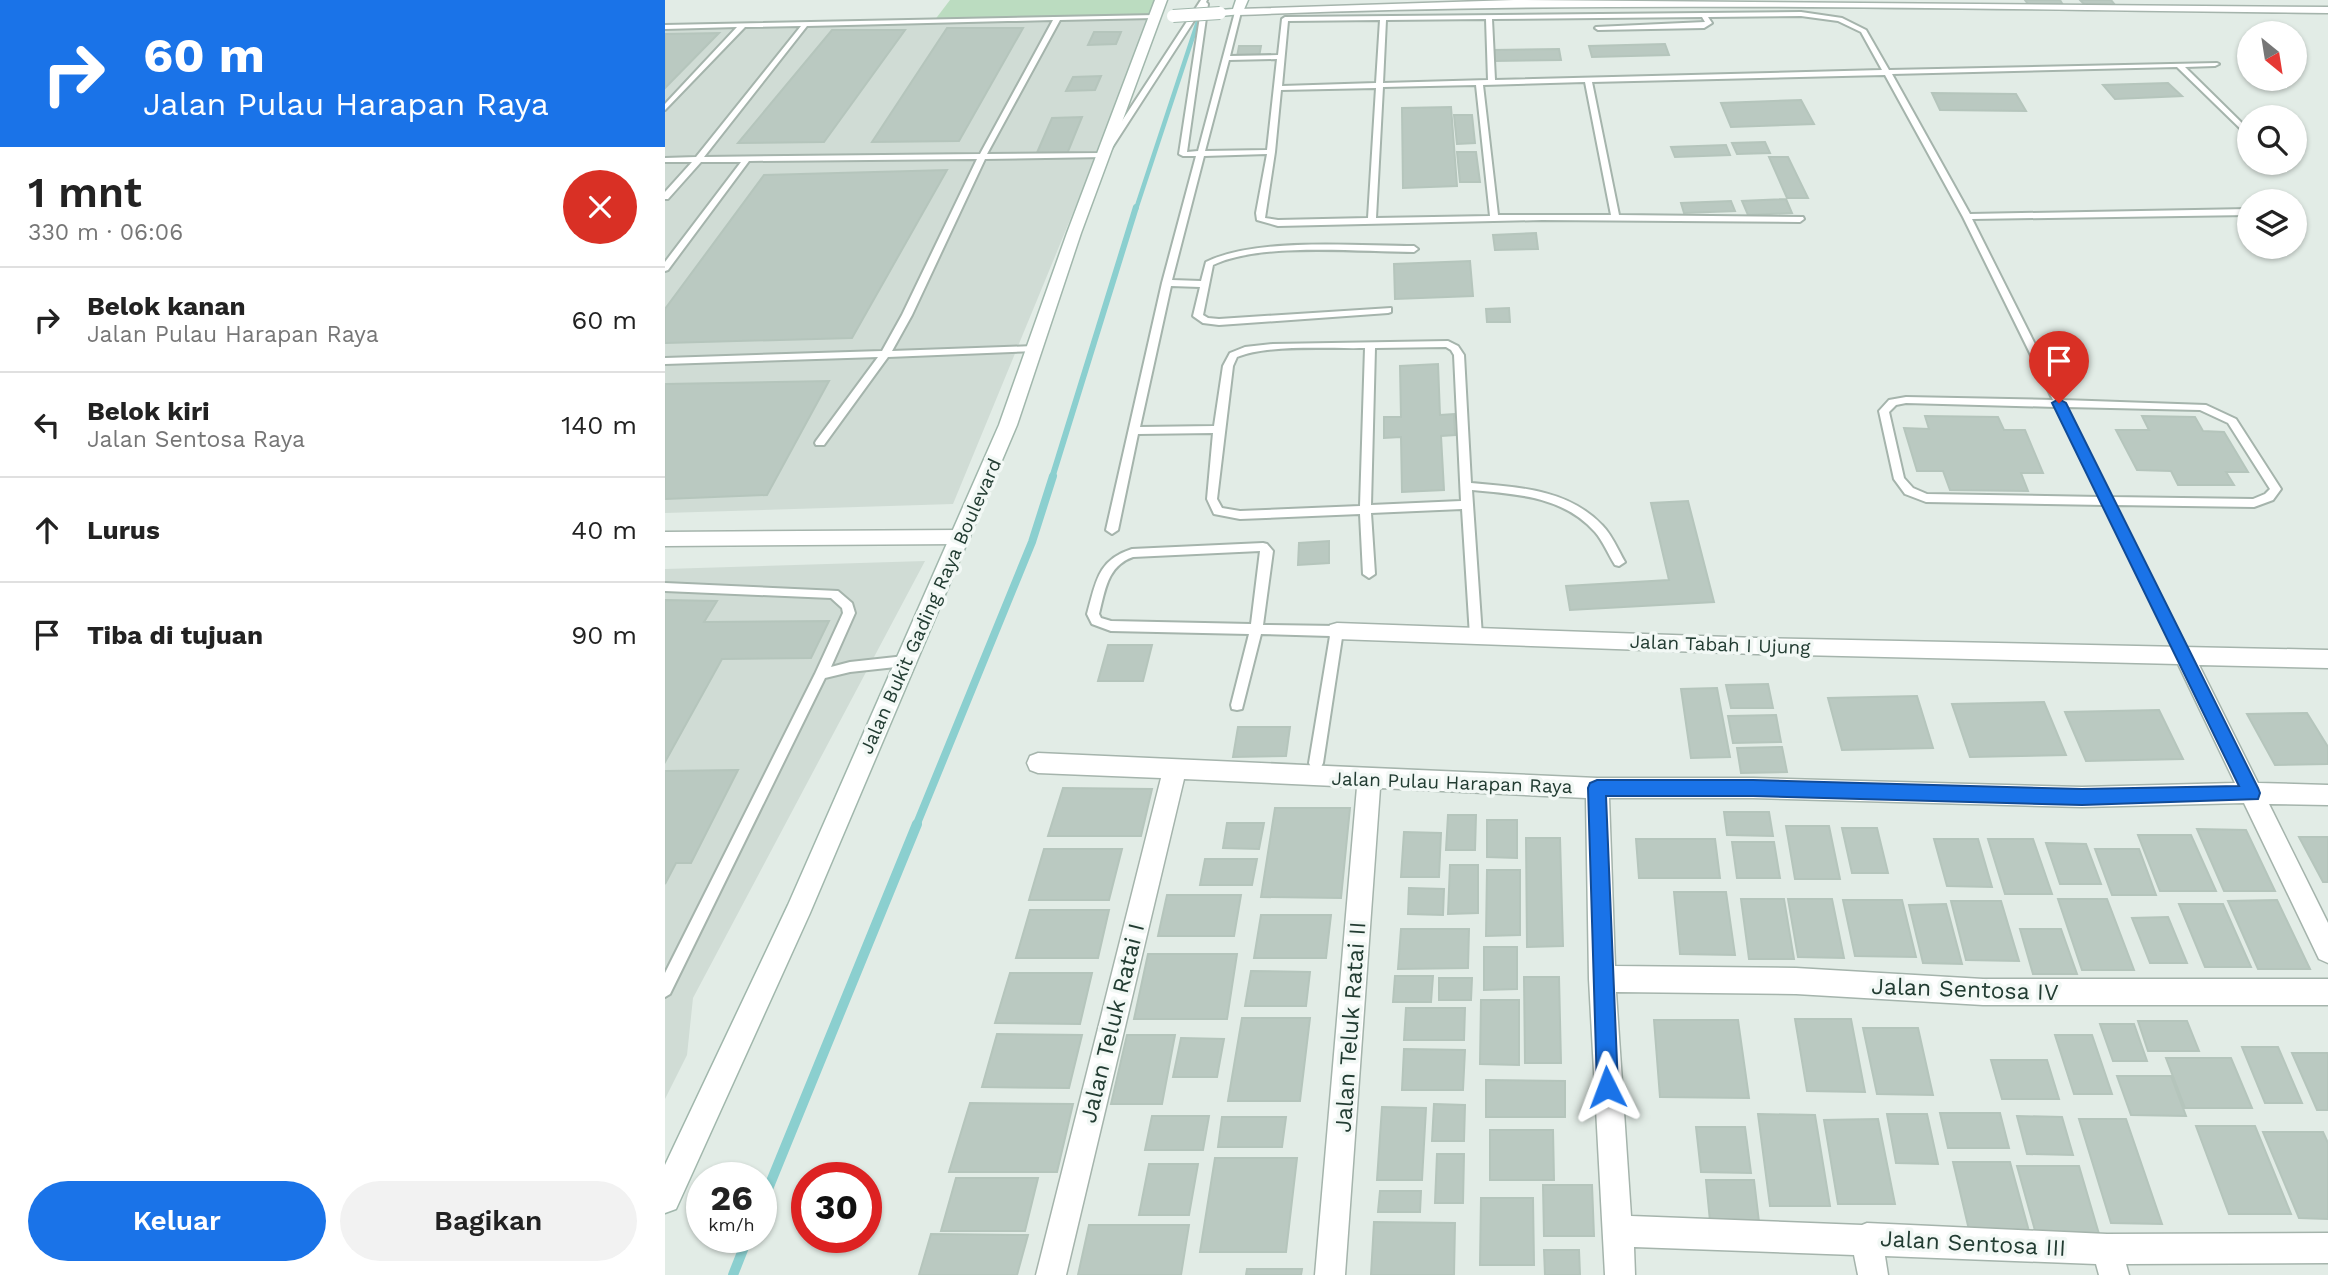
<!DOCTYPE html>
<html lang="id">
<head>
<meta charset="utf-8">
<style>
	:root { --surface:#fff; --page:#f2f2f2; --text:#222; --muted:#767676; --line:#e0e0e0; --accent:#1a73e8 }
	body { margin:0; font-family:"Work Sans",sans-serif; background:var(--page); color:var(--text); height:100vh; display:flex; flex-direction:column; font-size:26px; white-space:nowrap }
	* { box-sizing:border-box; margin:0 }
	p { font-size:23px; color:var(--muted) }
	.icon { flex:none; width:38px; height:38px; fill:none; stroke:currentColor; stroke-width:2; stroke-linecap:round; stroke-linejoin:round }
	.map { position:relative; flex:1; overflow:hidden }
	.sheet { display:flex; flex-direction:column; background:var(--surface); width:665px }
	.sheet>* { flex:none }
	.guide { background:#1a73e8; color:#fff; overflow:hidden }
	.needle { width:46px; rotate:150deg }
	.tools { position:absolute; left:1572px; top:21px; display:grid; gap:14px }
	.tools a { display:grid; place-items:center; width:70px; height:70px; border-radius:50%; background:var(--surface); box-shadow:0 2px 5px #0004; font-size:35px }
	.speed { position:absolute; left:21px; top:1162px; display:flex; gap:14px; font-size:35px; font-weight:700; text-align:center }
	.speed>* { display:grid; place-content:center; width:91px; height:91px; border-radius:50%; background:var(--surface); box-shadow:0 2px 5px #0004; line-height:1 }
	.speed small { font-size:18px; font-weight:400 }
	.speed .limit { border:10px solid #d22; background:#fff; color:#111 }
	.pin { position:absolute; display:grid; place-items:center; width:60px; height:60px; color:#fff; margin:-72px -30px; border-radius:50% 50% 50% 0; rotate:-45deg; box-shadow:0 0 7px #0007 }
	.pin .icon { rotate:45deg }
	.me { position:absolute; width:77px; margin:-38px; rotate:357deg; stroke-linejoin:round; filter:drop-shadow(0 0 5px #0008) }
	.turn { display:flex; align-items:center; gap:24px; height:147px; padding:0 28px; font-size:32px }
	.turn .icon { width:91px; height:91px; stroke-width:2.5 }
	.turn b { display:block; font-size:49px; line-height:60px }
	.round { display:grid; place-items:center; flex:none; width:74px; height:74px; border-radius:37px; background:var(--page) }
	.summary { display:flex; align-items:center; justify-content:space-between; height:119px; padding:0 28px }
	h1 { font-size:42px; font-weight:600; line-height:52px }
	.cta { display:flex; gap:14px; margin-top:auto; padding:14px 28px }
	.cta a { flex:1; height:80px; border-radius:42px; background:var(--accent); color:#fff; font-size:28px; font-weight:600; line-height:80px; text-align:center }
	.cta a+a { background:var(--page); color:var(--text) }
	ul { padding:0; list-style:none }
	li { display:flex; align-items:center; gap:21px; height:105px; padding:0 28px; border-top:2px solid var(--line) }
	li div { flex:1 }
	li b { display:block; font-size:26px }
	li em { font-style:normal }
	main { display:flex; flex:1; min-height:0 }
	.map>svg:first-child { display:block }
</style>
</head>
<body>
<main>
<section class="sheet">
<div class="guide">
<div class="turn"><svg class="icon" aria-label="right" viewBox="0 0 24 24"><path d="M7 20v-9h11M14 6l5 5-5 5"/></svg><div><b>60 m</b>Jalan Pulau Harapan Raya</div></div>
</div>
<div class="summary"><div><h1>1 mnt</h1><p>330 m · 06:06</p></div><a class="round" style="background:#d93025;color:#fff"><svg class="icon" aria-label="close" viewBox="0 0 24 24"><path d="M6 6l12 12M18 6L6 18"/></svg></a></div>
<ul>
<li><svg class="icon" aria-label="right" viewBox="0 0 24 24"><path d="M7 20v-9h11M14 6l5 5-5 5"/></svg><div><b>Belok kanan</b><p>Jalan Pulau Harapan Raya</p></div><em>60 m</em></li>
<li><svg class="icon" aria-label="left" viewBox="0 0 24 24"><path d="M17 20v-9H6M10 6l-5 5 5 5"/></svg><div><b>Belok kiri</b><p>Jalan Sentosa Raya</p></div><em>140 m</em></li>
<li><svg class="icon" aria-label="ahead" viewBox="0 0 24 24"><path d="M12 20V5M6 11l6-6 6 6"/></svg><div><b>Lurus</b></div><em>40 m</em></li>
<li><svg class="icon" aria-label="arrive" viewBox="0 0 24 24"><path d="M6 21V4h12l-3 4 3 4H6"/></svg><div><b>Tiba di tujuan</b></div><em>90 m</em></li>
</ul>
<div class="cta"><a>Keluar</a><a>Bagikan</a></div>
</section>
<div class="map">
<svg width="1663" height="1275" viewBox="0 0 1663 1275">
	<rect width="100%" height="100%" fill="#e2ece6"/>
	<path fill="#d0dcd5" d="M489,16L288,504L0,513V27Z
		M260,561L28,998L22,1055L0,1099V569Z"/>
	<path fill="#bbdcc0" d="M285,0H496L489,16L269,21Z"/>
	<g fill="none" stroke-linecap="round" stroke-linejoin="round">
		<path stroke="#8bcfcf" stroke-width="4.5" d="M471,209L540,0"/>
		<path stroke="#8bcfcf" stroke-width="6" d="M387,478L471,207"/>
		<path stroke="#8bcfcf" stroke-width="8" d="M251,826L367,542L388,476"/>
		<path stroke="#8bcfcf" stroke-width="10" d="M96,1206L252,824
			M68,1275L83,1237"/>
	</g>
	<path fill="#bac9c1" stroke="#b5c5bc" stroke-width="2" d="M1360,0H1395L1398,5L1363,4Z
		M1415,0H1446L1450,5L1419,4Z
		M282,28H358L294,141L207,142Z
		M167,30H240L159,142L73,143Z
		M429,32H456L451,44L423,45Z
		M54,33L0,88V34Z
		M1000,44L1004,55L927,57L924,46Z
		M574,46H596L594,57H572Z
		M894,49L896,60L829,61L828,50Z
		M436,76L430,90L401,91L408,77Z
		M1503,83L1517,96L1450,99L1438,85Z
		M1267,93L1351,94L1361,111L1275,110Z
		M1136,100L1149,124L1066,127L1056,103Z
		M786,107L792,186L738,188L737,108Z
		M789,115H807L810,143L792,144Z
		M417,117L402,154L371,155L387,118Z
		M1100,142L1105,153L1072,154L1067,143Z
		M1061,145L1065,155L1010,157L1006,147Z
		M792,152H811L815,182H795Z
		M1104,157H1123L1143,198H1122Z
		M282,170L187,338L0,343V309L99,175Z
		M1121,199L1127,213L1083,215L1077,201Z
		M1066,201L1070,211L1019,213L1016,203Z
		M871,233L873,249L830,250L828,235Z
		M805,261L808,296L730,299L729,264Z
		M844,308L845,322H822L821,309Z
		M773,364L775,415L789,414L790,435L776,436L779,490L737,492L736,437L719,438V417H736L735,366Z
		M164,381L102,495L0,499V384Z
		M1260,416L1333,417L1339,430H1360L1378,473H1356L1363,491L1285,490L1278,471H1252L1239,428L1264,429Z
		M1477,416L1530,417L1538,431L1559,432L1583,472H1561L1569,485H1513L1506,471L1472,470L1451,430H1484Z
		M1023,501L1049,602L905,610L901,586L1004,580L986,503Z
		M664,541V563L633,565L634,543Z
		M0,600L52,601L39,622L164,621L146,658L57,659L0,762Z
		M443,645H487L478,681H433Z
		M1103,684L1108,708H1066L1061,685Z
		M1052,688L1065,757L1026,758L1016,689Z
		M1252,696L1268,748L1177,750L1163,698Z
		M1379,702L1401,755L1305,757L1287,704Z
		M1494,710L1518,759L1421,761L1400,712Z
		M1642,713L1663,747V764L1610,765L1582,714Z
		M1111,715L1116,742L1068,743L1063,716Z
		M573,727H625L621,756L568,757Z
		M1117,747L1122,772L1076,773L1072,748Z
		M73,770L26,863H11L0,884V771Z
		M398,788L487,789L476,836H383Z
		M610,808H685L676,898L596,897Z
		M1059,812H1104L1108,836L1062,835Z
		M783,815H811L810,850H781Z
		M822,820H852V858L822,857Z
		M562,823H599L594,849L558,848Z
		M1121,826H1164L1175,879H1130Z
		M1177,828H1212L1223,873H1187Z
		M1532,829L1581,830L1610,891H1559Z
		M739,832L776,833L774,877H736Z
		M1473,835H1526L1551,891H1495Z
		M1634,837H1663V882H1658Z
		M861,838H895L898,946L862,947Z
		M971,839H1050L1055,878H974Z
		M1269,839H1313L1327,887L1282,886Z
		M1323,839H1368L1387,894H1340Z
		M1067,842H1109L1115,878H1072Z
		M1381,843L1421,844L1436,884H1395Z
		M379,849H457L444,900H364Z
		M1430,849H1474L1491,895H1447Z
		M540,859H592L587,885H535Z
		M785,865H813V913L783,914Z
		M822,870H855V935L821,936Z
		M744,888L779,889L778,915L743,914Z
		M1009,892H1061L1070,955L1015,954Z
		M502,895H576L569,936H493Z
		M1076,899H1119L1129,959H1084Z
		M1123,899H1167L1179,958L1133,957Z
		M1393,899H1442L1469,970H1417Z
		M1178,900H1237L1251,957L1190,956Z
		M1612,900L1645,969H1593L1563,901Z
		M1286,901H1336L1354,961L1301,960Z
		M1281,904L1297,964L1258,963L1244,905Z
		M1514,904H1558L1586,967H1540Z
		M365,910H444L433,958H351Z
		M596,915H666L661,958H589Z
		M1503,917L1522,963H1485L1467,918Z
		M736,929H804L803,968L733,969Z
		M1355,929H1396L1412,974H1368Z
		M819,947H852V989L819,990Z
		M483,954H572L562,1019H469Z
		M586,971L645,972L641,1006H580Z
		M345,973H427L415,1024L330,1023Z
		M730,976H768L766,1002H728Z
		M859,977H894L896,1063H860Z
		M774,978H807L806,1000H774Z
		M816,1000H854V1065L815,1064Z
		M741,1008H800L799,1040H739Z
		M577,1018H645L635,1101H563Z
		M1130,1019H1186L1200,1092L1142,1091Z
		M989,1020H1073L1084,1098L995,1097Z
		M1473,1021H1522L1534,1051H1483Z
		M1435,1024H1469L1482,1061H1448Z
		M1198,1028H1253L1268,1095L1212,1094Z
		M332,1034L417,1035L404,1088L317,1087Z
		M462,1035H510L497,1104H446Z
		M1390,1035H1427L1447,1094H1409Z
		M516,1038L559,1039L552,1077H508Z
		M1577,1047H1613L1637,1103H1600Z
		M739,1049L800,1050L798,1090H737Z
		M1627,1053H1663V1110H1652Z
		M1501,1058H1566L1587,1108H1520Z
		M1326,1060H1382L1394,1099H1337Z
		M1452,1076H1506L1521,1116L1466,1115Z
		M821,1080L900,1081V1117H821Z
		M305,1103L408,1104L392,1172H284Z
		M769,1104L800,1105L799,1141H767Z
		M717,1107L761,1108L757,1180H712Z
		M1275,1113H1335L1344,1148H1283Z
		M1093,1114L1150,1115L1165,1206H1105Z
		M1222,1114H1262L1273,1164L1231,1163Z
		M487,1116H544L538,1150H480Z
		M1352,1116L1397,1117L1408,1155L1362,1154Z
		M557,1117H621L617,1147H553Z
		M1213,1119L1230,1204H1173L1159,1120Z
		M1414,1119H1461L1497,1224L1446,1223Z
		M1531,1126H1590L1626,1214H1564Z
		M1031,1127H1080L1086,1173L1036,1172Z
		M825,1130H888L889,1180H825Z
		M1598,1132H1658L1663,1143V1219L1634,1218Z
		M772,1154H799L798,1203H770Z
		M550,1158H632L621,1252H535Z
		M1288,1162H1345L1365,1235L1305,1234Z
		M484,1164H533L524,1215H474Z
		M1352,1166H1414L1434,1234H1371Z
		M291,1178H373L360,1231H276Z
		M1041,1180H1089L1094,1222L1045,1221Z
		M878,1185H927L929,1236H879Z
		M715,1191H756L755,1212H713Z
		M816,1198H868L869,1265H815Z
		M709,1222L790,1223L789,1275H706Z
		M424,1225H524L516,1275H413Z
		M266,1234L363,1235L352,1275H254Z
		M879,1250H914L915,1275H880Z
		M582,1269H637L636,1275H581Z"/>
	<g fill="none" stroke-linecap="round" stroke-linejoin="round">
		<g stroke="#a5b4ac" stroke-width="4">
			<path id="lane" d="M536,0H542L541,2L543,4L522,152L533,151L570,12L573,10L576,12L565,56L613,55L617,19L620,17L1136,12L1177,18L1201,30L1224,70L1552,63L1554,64L1550,66L1520,67L1584,130V137L1512,67L1227,74L1305,214L1584,209V215L1307,219L1398,400L1541,405L1571,419L1616,489L1608,500L1589,507L1450,505L1525,655L1523,659H1515L1439,505L1261,502L1240,494L1229,479L1214,411L1224,400L1241,397L1388,400L1298,217L1220,75L927,82L954,215L1138,217L1139,219L1135,222L877,220L613,226L592,220L591,213L602,154L539,156L507,280L536,281L541,262C592,237 691,246 749,246L753,249L749,252C695,252 595,242 548,265L538,315L543,318L554,319L726,308V312L723,313L554,325L538,323L528,316L535,287L506,286L475,427L549,426L558,366L565,353L580,347L608,344L783,341L793,346L799,355L806,483C852,487 903,489 937,525C947,535 953,550 960,562L954,566L950,565C943,554 938,541 930,532C898,496 851,494 807,490L817,636L815,639H807L805,636L797,509L706,513L710,574L704,578L698,574L695,514L575,519L549,514L542,499L548,433L473,434L453,530L447,534L441,530L497,283L531,156H518L514,154L536,10L441,157L320,159L247,315L227,351L369,346L374,349L372,351L223,357L159,445H151L150,443L151,441L213,357L0,364V358L217,351L237,315L312,159L84,161L3,270L0,271V262L76,162H36L3,199H0V192L27,162H0V158L31,157L136,26L80,27L0,110V104L72,27L0,29V25L491,15V17L489,18L395,20L322,154L436,153ZM1136,16L1173,21L1196,32L1217,70L830,80L827,19L1037,17L1040,22L931,27L930,28L933,30L1039,28L1047,23L1043,17ZM821,19L823,80L718,83L721,20ZM388,20L315,154L39,157L142,26ZM715,20L711,83L617,86L623,21ZM612,59L602,150L540,151L564,60ZM920,82L946,215H833L818,85ZM811,85L825,216L711,218L718,87ZM711,88L703,218L613,220L600,218L610,152L616,90ZM781,347L786,350L789,355L796,501L706,505L710,348ZM700,348L695,506L575,511L557,508L552,499L568,366L572,357C602,344 666,349 700,348ZM1241,403L1391,407L1435,497L1262,494L1248,488L1239,478L1224,412L1231,405ZM1401,407L1535,410L1563,423L1605,489L1600,494L1588,499L1446,497Z
				M598,543L602,544L608,551L598,625L672,626L676,628L678,631L658,763L656,767L651,769L646,767L644,763L665,636L596,634L578,705L577,709L572,710L567,709L566,705L584,634L446,631L427,624L422,614C431,583 432,560 467,549ZM595,551L586,624L446,621L436,618L434,614C440,591 442,566 468,557Z
				M0,583L173,591L187,603L190,613L166,667L185,662L240,656L244,657L246,661L244,665L240,666L185,672L160,678L5,994L0,997V973L150,674L178,613L177,608L166,598L0,591Z"/>
		</g>
		<g stroke="#a5b4ac" stroke-width="3">
			<path id="street" d="M849,0L1663,7V13C1300,9 936,0 573,15L567,12L573,9Z
				M295,530L302,532L305,537L302,542L295,544L0,546V532Z
				M672,623L1092,638L1663,650V668L1534,665L1593,783L1663,785V805L1604,804L1663,923V963L1654,959L1579,803L1417,807L1088,798H944L950,966L1131,968L1318,979H1663V1005H1318L1131,994L951,992L966,1216L1197,1225L1202,1223L1442,1234L1663,1233V1263L1461,1264L1464,1275H1434L1431,1264L1220,1256L1223,1275H1193L1189,1255L969,1247L970,1275H940L924,979L921,798L715,788L680,1275H650L692,787L519,779L401,1275H371L496,778L373,773L365,770L362,763L365,756L373,753L932,778H1088L1417,787L1570,783L1513,664L1092,654L672,639L665,637L662,631L665,625Z"/>
		</g>
		<g stroke="#a1b7ac" stroke-width="3">
			<path id="secondary" d="M490,0H502L416,233L352,425L145,913L11,1209L0,1213V1165L123,905L334,425L402,233Z
				M571,0H583L577,14L555,16L549,13L555,10L568,9Z"/>
		</g>
		<use href="#lane" fill="#fff" fill-rule="evenodd"/>
		<use href="#street" fill="#fff" fill-rule="evenodd"/>
		<use href="#secondary" fill="#fff" fill-rule="evenodd"/>
		<g stroke="#a1b7ac" stroke-width="14" stroke-linecap="butt">
			<path id="secondary-bridge" d="M508,16L555,13"/>
		</g>
		<use href="#secondary-bridge" stroke="#fff" stroke-width="12"/>
	</g>
	<path fill="#1a73e8" stroke="#114b97" stroke-width="2" d="M1394,399L1401,403L1593,788L1595,793L1593,799L1417,805L1088,796H941L953,1087L950,1095L942,1098L935,1095L932,1087L923,788L925,783L932,780H1088L1417,789L1574,786L1387,403Z"/>
	<g text-anchor="middle" stroke-width="7" stroke-linejoin="round" paint-order="stroke">
		<g font-size="19" fill="#223c32" stroke="#f2f8f5">
			<text transform="translate(265 606) rotate(-66)" y="7">Jalan Bukit Gading Raya Boulevard</text>
			<text transform="translate(1055 644) rotate(2)" y="7">Jalan Tabah I Ujung</text>
			<text transform="translate(787 782) rotate(2)" y="7">Jalan Pulau Harapan Raya</text>
		</g>
		<g font-size="23" fill="#223c32" stroke="#f2f8f5">
			<text transform="translate(1300 989) rotate(2)" y="8">Jalan Sentosa IV</text>
			<text transform="translate(447 1023) rotate(-76)" y="8">Jalan Teluk Ratai I</text>
			<text transform="translate(685 1027) rotate(-86)" y="8">Jalan Teluk Ratai II</text>
			<text transform="translate(1308 1243) rotate(3)" y="8">Jalan Sentosa III</text>
		</g>
	</g>
</svg>
<div class="tools">
<a><svg class="needle" viewBox="-14 -14 28 28"><path d="M0-13l5 13h-10z" fill="#e53935"/><path d="M0 13l5-13h-10z" fill="#767676"/></svg></a>
<a><svg class="icon" aria-label="search" viewBox="0 0 24 24"><circle cx="10" cy="10" r="6"/><path d="M15 15l6 6"/></svg></a>
<a><svg class="icon" aria-label="layers" viewBox="0 0 24 24"><path d="M12 4l9 5-9 5-9-5zM3 14l9 5 9-5"/></svg></a>
</div>
<div class="speed"><div>26<small>km/h</small></div><div class="limit">30</div></div>
<div class="pin" style="left:1394px;top:403px;background:#d93025"><svg class="icon" aria-label="arrive" viewBox="0 0 24 24"><path d="M6 21V4h12l-3 4 3 4H6"/></svg></div>
<svg class="me" style="left:942px;top:1087px" viewBox="-20 -20 40 40"><path d="M0-17L14 15 0 8-14 15z" fill="#1a73e8" stroke="#fff" stroke-width="4"/></svg>
</div>
</main>
</body>
</html>
